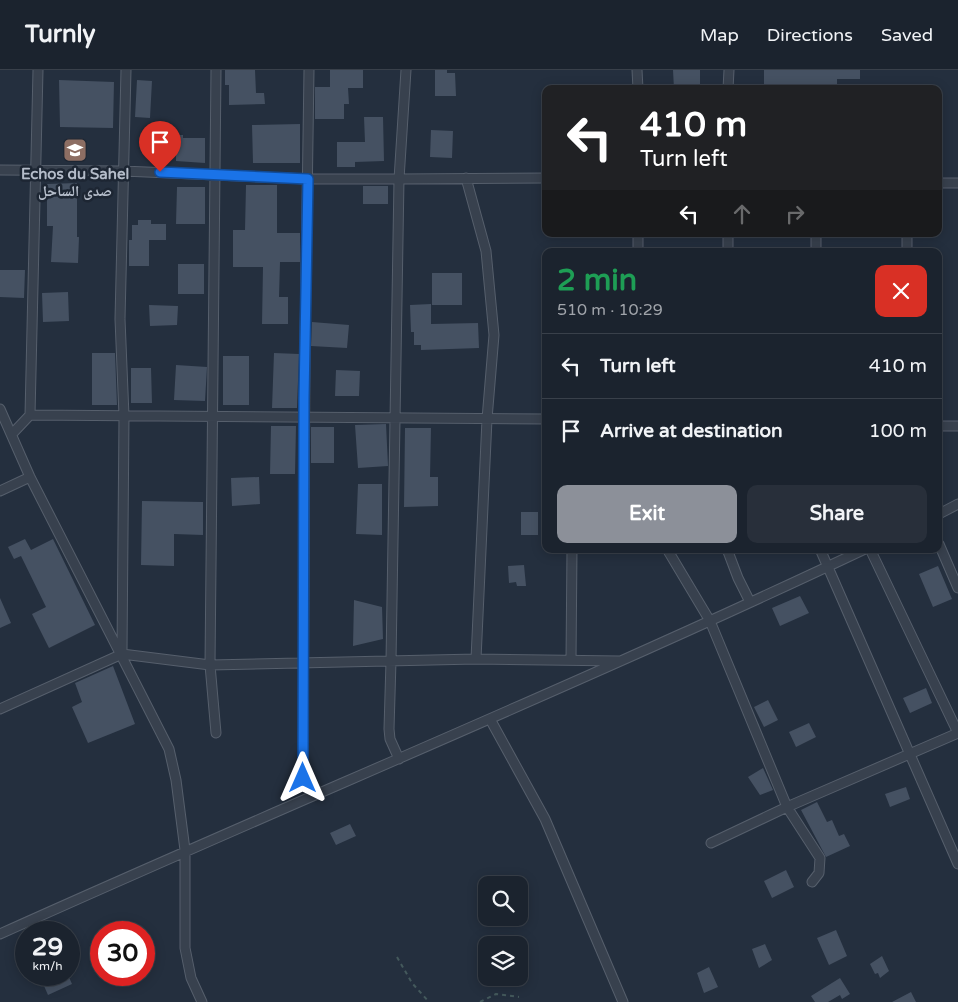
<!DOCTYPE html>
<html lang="en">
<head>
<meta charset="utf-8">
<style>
	:root { --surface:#1b232e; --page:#282f3a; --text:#f1f3f6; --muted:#a0a4aa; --line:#39404a; --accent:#8c9099 }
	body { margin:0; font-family:"Varela Round","Noto Naskh Arabic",sans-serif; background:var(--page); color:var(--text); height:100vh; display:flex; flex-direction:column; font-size:19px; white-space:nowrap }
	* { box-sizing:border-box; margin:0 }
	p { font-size:16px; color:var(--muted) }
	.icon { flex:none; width:28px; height:28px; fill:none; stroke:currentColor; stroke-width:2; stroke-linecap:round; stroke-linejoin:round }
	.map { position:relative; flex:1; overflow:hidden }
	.panel { position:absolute; left:542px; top:178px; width:400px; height:305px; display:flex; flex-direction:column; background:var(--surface); border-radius:10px; box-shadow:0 2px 12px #0003,0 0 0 1px var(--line) }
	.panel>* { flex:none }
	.hud { position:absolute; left:542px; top:15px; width:400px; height:152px; border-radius:10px; box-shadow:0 2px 12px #0003,0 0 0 1px var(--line); background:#202124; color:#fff; overflow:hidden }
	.tools { position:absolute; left:478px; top:806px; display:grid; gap:10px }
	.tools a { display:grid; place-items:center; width:50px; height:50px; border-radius:10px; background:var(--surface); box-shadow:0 2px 12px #0003,0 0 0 1px var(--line); font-size:25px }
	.speed { position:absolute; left:15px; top:851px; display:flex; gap:10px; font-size:25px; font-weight:700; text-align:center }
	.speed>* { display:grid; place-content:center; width:65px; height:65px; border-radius:50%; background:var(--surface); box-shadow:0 2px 12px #0003,0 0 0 1px var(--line); line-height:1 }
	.speed small { font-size:12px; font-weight:400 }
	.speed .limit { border:8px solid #d22; background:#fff; color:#111 }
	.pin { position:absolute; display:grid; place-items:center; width:42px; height:42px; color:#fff; margin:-51px -21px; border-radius:50% 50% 50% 0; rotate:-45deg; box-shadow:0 0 5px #0007 }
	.pin .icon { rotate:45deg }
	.me { position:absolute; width:55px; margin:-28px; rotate:0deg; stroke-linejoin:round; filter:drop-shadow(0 0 4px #0008) }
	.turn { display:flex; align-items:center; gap:18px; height:105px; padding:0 15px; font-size:22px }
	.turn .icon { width:65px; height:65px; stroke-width:2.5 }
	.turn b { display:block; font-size:35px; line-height:42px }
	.lanes { display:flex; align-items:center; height:48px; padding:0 15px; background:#0003; justify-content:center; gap:25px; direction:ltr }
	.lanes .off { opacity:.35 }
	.round { display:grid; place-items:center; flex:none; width:52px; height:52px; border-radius:10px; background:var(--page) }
	.overview { display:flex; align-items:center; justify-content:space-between; height:85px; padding:0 15px }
	h1 { font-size:30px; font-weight:800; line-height:38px; color:#1e9e55 }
	.button { display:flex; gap:10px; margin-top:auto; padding:10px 15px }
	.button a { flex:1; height:58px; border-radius:10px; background:var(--accent); color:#fff; font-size:20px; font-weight:800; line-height:58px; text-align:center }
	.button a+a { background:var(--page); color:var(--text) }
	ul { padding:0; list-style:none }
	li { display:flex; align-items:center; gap:15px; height:65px; padding:0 15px; border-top:1px solid var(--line) }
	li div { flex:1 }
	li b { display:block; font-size:19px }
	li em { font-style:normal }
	header { display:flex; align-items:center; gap:30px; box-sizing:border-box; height:70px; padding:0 25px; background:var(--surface); border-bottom:1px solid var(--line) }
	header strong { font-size:24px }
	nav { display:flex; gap:28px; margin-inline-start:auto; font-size:18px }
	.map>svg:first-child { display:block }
</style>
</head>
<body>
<header>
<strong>Turnly</strong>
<nav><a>Map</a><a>Directions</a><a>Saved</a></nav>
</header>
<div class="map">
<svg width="958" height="932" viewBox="0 0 958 932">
	<rect width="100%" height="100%" fill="#242f3e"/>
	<path fill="#455162" d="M225,0H255L256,23H264L265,34L229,35V15H225Z
		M330,0H363V18H348L349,34H344V49H315V17H330Z
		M435,0H447V3H455L456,26H435Z
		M673,0H700V19H674Z
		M764,0H860V9H837V19H764Z
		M59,10L114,12L113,58L60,57Z
		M137,10L152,11L150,48L135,47Z
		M364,47H383L384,91L355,92V97H337V72H365Z
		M300,54V93H253L252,55Z
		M431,60L453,61L452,88L430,87Z
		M161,62H174V65H183V68H205V93L176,91V77H172V75H161Z
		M77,113V167H79L78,193L51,192L53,156H47V114Z
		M246,115H277V163H300V192H280L279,227H288V254H262L263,197H233V160H245Z
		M363,116H388V134H363Z
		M177,117H205V154H176Z
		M138,150H151V154H166V170H149V196H129V170H132V155H138Z
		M178,194H204V224H178Z
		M0,200H25L24,228L0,227Z
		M432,203H462V235H432Z
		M68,222L69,251L43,252L42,223Z
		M431,234V254L478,253L479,278L421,280V275H414V262H411L410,235Z
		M149,235L178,236L177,255L150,256Z
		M312,252L349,255L347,278L311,276Z
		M92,283H115L117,335H92Z
		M274,283L299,284L297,338H272Z
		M223,286H249V335H223Z
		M176,295L207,297L205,331L174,330Z
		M131,298H151L152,333H131Z
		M336,300L360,301L359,326H335Z
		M386,354L388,396L358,398L355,355Z
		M271,356H296L295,404H270Z
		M311,357H334V393H311Z
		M405,358H431L430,407H438V436L404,437Z
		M259,407L260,434L232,436L231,408Z
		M358,414H382V465L356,464Z
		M142,431L203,432V465L174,464V496L141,495Z
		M521,442H538V465H521Z
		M25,469L31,480L53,469L95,555L49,578L32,544L46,537L21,486L14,489L8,477Z
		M524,495L526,516H517L516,512L509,513L508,496Z
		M938,496L952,529L933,537L919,504Z
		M800,526L809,543L780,556L772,538Z
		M0,528L11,553L0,558Z
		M354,530L382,537L383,569L353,576Z
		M113,596L135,654L88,673L72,637L82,632L75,613Z
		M926,618L932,633L910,643L903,628Z
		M768,630L778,650L764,657L754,637Z
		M809,653L816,667L796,677L789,662Z
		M763,698L773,720L760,725L748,707Z
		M906,717L910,729L890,737L885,724Z
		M817,732L827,752L832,750L839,766L844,764L850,776L826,787L801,740Z
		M350,754L356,766L336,775L330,763Z
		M786,800L794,817L772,828L764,811Z
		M836,860L847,886L829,895L817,868Z
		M765,874L772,890L759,898L752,879Z
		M882,886L889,901L880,908L878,903L875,904L870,894Z
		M709,897L718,917L704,923L697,903Z
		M50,905H68L72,914L48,925L41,909Z
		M840,908L850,924L842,929L840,925L828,932H815L811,926Z
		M911,922L916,932H892Z"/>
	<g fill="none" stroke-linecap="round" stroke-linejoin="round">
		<g stroke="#565f6c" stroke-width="11">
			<path id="minor" d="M216,0L210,595L216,663
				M406,0L399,109L546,108
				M637,0L638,19
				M728,19L729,0
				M0,100L123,101L308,109H399L391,591L389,659L390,669L399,689
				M466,108L486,181L494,265L487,349L476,589
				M939,113H958
				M638,181V164
				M728,181V164
				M816,181V164
				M907,181V164
				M0,339L30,407L169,679L176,710L185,780V878L191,908L202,932
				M30,345L546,349
				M939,356H958
				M12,364L30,345L38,0
				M0,421L30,407
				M939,444L958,434
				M939,474L958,518
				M667,479L710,551L787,737L820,788L819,803L812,812
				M727,479L738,508L750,532
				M820,479L958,794
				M870,479L958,663
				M122,582L124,346L120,249L126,0
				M571,590L572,479
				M0,639L122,584L210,595L476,589L620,591
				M490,649L545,749L623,932
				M303,708L305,272L309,0
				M711,773L787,737L958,663
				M0,864C288,734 580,614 865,479"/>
		</g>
		<path stroke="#44595c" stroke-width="2" stroke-dasharray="4 4" stroke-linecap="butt" d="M397,887L412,913L429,932
			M480,932L496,924L519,927"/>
		<use href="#minor" stroke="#38414e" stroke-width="9"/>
	</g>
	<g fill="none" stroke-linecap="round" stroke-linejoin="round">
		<g stroke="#114b97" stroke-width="12">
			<path id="route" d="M160,102L308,109L304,328L303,708"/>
		</g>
		<use href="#route" stroke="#1a73e8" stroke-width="9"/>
	</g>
	<defs>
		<g id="school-square" transform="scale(1.25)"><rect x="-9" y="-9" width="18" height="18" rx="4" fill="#8d6e63" stroke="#1d2633"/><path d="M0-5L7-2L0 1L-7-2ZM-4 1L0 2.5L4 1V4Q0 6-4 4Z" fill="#fff"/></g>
	</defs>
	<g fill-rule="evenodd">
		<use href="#school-square" x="75" y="80"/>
	</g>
	<g text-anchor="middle" stroke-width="5" stroke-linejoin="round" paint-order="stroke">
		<g font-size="15" font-weight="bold" fill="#b4bcc9" stroke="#1d2633">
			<text x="75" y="109">Echos du Sahel<tspan x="75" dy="17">صدى الساحل</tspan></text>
		</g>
	</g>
</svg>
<div class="tools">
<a><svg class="icon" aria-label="search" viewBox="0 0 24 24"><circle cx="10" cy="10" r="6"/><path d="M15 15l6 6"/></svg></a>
<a><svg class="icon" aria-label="layers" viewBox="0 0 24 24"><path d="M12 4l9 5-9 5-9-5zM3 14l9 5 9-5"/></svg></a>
</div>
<div class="speed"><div>29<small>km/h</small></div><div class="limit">30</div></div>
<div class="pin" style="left:160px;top:102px;background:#d93025"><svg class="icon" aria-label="arrive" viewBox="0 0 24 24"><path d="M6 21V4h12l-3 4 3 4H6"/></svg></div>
<svg class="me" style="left:303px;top:708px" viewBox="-20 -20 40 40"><path d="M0-17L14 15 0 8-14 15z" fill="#1a73e8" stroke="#fff" stroke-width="4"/></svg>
<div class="hud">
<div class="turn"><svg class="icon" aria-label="left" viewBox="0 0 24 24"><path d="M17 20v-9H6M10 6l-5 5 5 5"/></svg><div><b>410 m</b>Turn left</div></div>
<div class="lanes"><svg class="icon" aria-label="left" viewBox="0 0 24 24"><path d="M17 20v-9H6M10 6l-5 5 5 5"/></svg><svg class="icon off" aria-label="ahead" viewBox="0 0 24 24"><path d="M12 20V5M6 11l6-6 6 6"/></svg><svg class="icon off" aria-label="right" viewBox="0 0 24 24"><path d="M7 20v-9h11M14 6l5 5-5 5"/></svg></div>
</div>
<section class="panel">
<div class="overview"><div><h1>2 min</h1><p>510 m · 10:29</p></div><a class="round" style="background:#d93025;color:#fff"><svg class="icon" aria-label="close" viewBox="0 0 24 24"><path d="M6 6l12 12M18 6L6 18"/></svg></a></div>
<ul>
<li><svg class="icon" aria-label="left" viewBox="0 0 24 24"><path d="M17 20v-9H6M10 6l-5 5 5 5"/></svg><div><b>Turn left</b></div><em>410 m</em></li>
<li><svg class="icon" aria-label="arrive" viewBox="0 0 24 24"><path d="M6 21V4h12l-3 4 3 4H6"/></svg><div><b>Arrive at destination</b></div><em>100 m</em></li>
</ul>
<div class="button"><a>Exit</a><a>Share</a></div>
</section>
</div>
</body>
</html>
